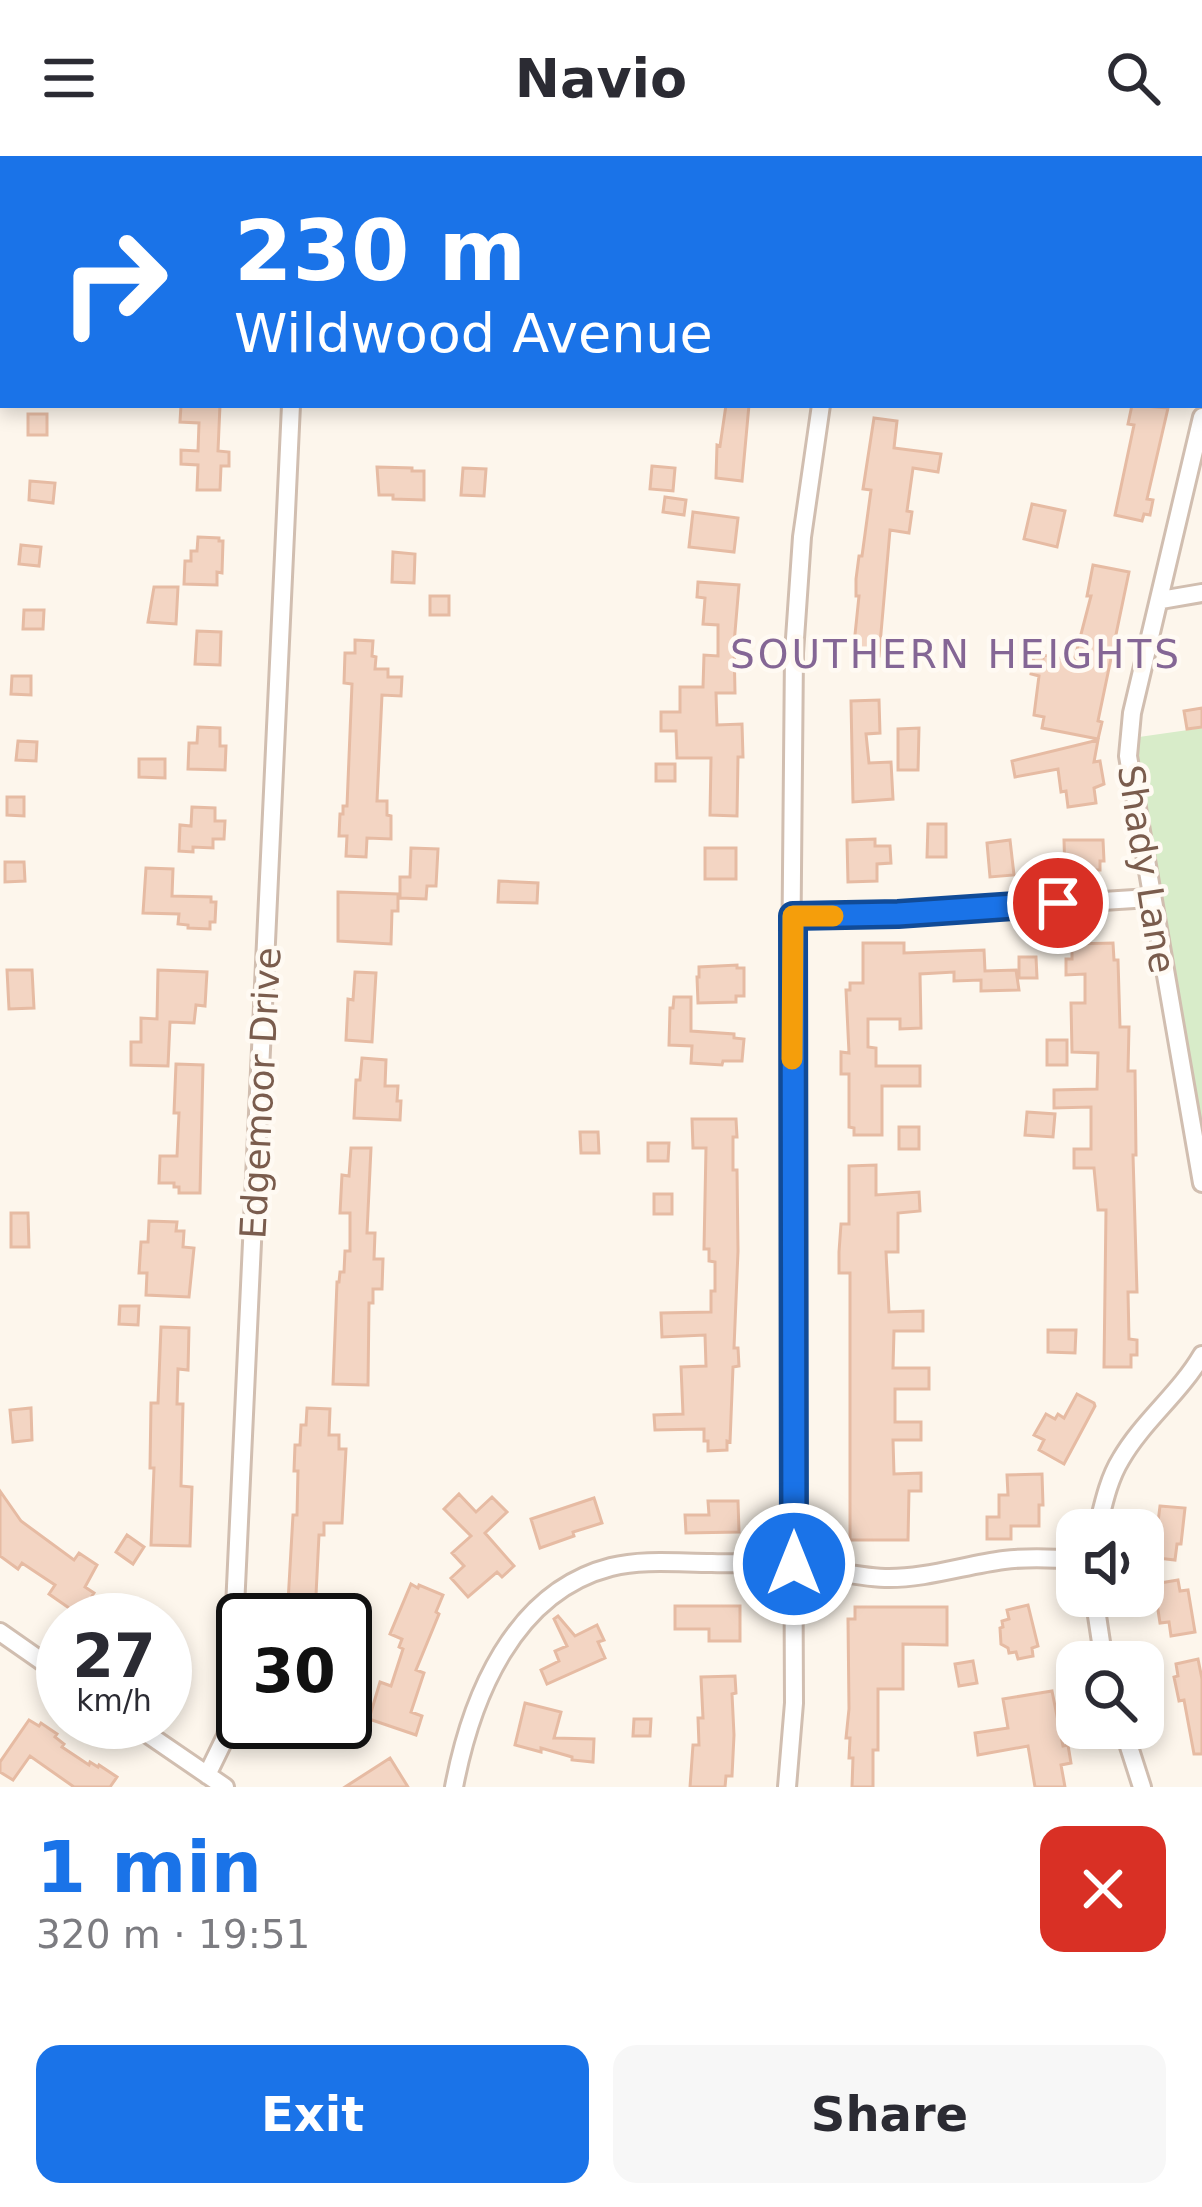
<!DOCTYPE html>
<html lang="en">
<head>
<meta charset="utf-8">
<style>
	:root { --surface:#fff; --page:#f7f7f7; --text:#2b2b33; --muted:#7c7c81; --accent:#1a73e8 }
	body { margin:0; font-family:"DejaVu Sans",sans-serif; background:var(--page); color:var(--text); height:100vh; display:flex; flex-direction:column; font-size:45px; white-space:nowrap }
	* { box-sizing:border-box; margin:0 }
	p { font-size:39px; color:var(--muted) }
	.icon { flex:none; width:66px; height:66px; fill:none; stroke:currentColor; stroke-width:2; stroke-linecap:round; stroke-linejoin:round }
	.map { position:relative; height:1631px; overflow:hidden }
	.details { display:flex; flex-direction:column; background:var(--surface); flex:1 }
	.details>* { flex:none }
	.banner { position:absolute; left:0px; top:0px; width:1203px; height:252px; box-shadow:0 6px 18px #0003; background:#1a73e8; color:#fff; overflow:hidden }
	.controls { position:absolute; left:1056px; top:1353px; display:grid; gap:24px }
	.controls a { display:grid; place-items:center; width:108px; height:108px; border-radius:24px; background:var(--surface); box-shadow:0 6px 18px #0003; font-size:60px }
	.speed { position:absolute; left:36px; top:1437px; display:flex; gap:24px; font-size:60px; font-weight:700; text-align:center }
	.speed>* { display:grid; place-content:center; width:156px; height:156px; border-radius:50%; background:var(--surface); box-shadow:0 6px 18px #0003; line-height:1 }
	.speed small { font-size:30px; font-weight:400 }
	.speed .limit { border:6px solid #111; border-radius:18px; background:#fff; color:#111 }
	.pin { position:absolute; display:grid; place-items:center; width:102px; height:102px; color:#fff; margin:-51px; border:6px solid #fff; border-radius:50%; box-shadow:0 3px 12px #0007 }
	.me { position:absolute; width:132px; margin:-66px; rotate:0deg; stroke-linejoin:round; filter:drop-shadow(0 0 9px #0008) }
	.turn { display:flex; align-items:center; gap:42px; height:252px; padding:0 36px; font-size:54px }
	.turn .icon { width:156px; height:156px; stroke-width:2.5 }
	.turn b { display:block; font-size:84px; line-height:102px }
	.round { display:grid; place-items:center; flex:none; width:126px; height:126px; border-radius:24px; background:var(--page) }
	.headline { display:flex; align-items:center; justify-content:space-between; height:204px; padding:0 36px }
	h1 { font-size:72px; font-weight:800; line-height:90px; color:var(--accent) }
	.primary-button { display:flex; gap:24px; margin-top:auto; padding:24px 36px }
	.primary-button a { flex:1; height:138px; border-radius:24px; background:var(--accent); color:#fff; font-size:48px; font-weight:800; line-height:138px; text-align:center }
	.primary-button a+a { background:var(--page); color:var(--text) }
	header { display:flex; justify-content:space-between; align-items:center; height:156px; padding:0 36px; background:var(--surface); font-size:54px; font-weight:800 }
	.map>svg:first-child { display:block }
</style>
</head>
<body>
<header><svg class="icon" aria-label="menu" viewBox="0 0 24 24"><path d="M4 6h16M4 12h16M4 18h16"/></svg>Navio<svg class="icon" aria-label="search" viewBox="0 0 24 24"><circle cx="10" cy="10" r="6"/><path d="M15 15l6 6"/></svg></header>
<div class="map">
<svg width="1202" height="1631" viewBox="0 0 1202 1631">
	<rect width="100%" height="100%" fill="#fdf6ec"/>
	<path fill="#d8ecc9" d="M1202,572V991L1132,582Z"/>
	<path fill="#f3d5c3" stroke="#e6bba3" stroke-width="3" d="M181,249H220L218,295L229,296V310H221L220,334H197L198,309L181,308V294L198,295L199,267L180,266Z
		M726,249H749L742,325L716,322L717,289L720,290Z
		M1132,249L1168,252L1147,343L1153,344L1150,359L1144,358L1142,365L1115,359L1134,269L1128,268Z
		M28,258H47V279H28Z
		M874,262L897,265L894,292L941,298L938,316L913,312L907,355L912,356L909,377L890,374L879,500L853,498L859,440H856V423L859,400H862L871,334L863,333Z
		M652,310L675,312L673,335L650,333Z
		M377,311L412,312V315H424V344L393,343V339H379Z
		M463,312L486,313L484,340L461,339Z
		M30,325L55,327L53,347L29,344Z
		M665,341L686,344L684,359L663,356Z
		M1032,348L1065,355L1057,391L1024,383Z
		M693,356L738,362L734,396L689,391Z
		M198,381L219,382V385H223L222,417L217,416V429L184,428L185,405H191V395H197Z
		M21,389L41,391L39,410L19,408Z
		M393,396L415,398L414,427L392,426Z
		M1093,409L1129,416L1098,565L1102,566L1098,583L1042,572L1044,561L1034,559L1039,520L1031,518L1034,500L1043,502V499L1074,505L1091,440H1087Z
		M698,426L739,429L734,488L735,537H716L717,569L742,568L743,601H738L737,660L710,659L711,602H677L676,575H661V556H680V531H703L704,499L718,500V469L703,468L705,442L697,441Z
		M154,431H178L176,468L148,466Z
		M430,440H449V459H430Z
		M24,454H44L43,473H23Z
		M197,475L221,476L220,509L195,508Z
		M355,484L373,485L372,500L376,501L375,513H388V521H402L401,540L382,539L377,645H387V659L391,660V683L367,682L366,701L346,700L347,680H339L340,658H343V650H347L352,528L344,527L345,497H355Z
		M12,520H31V539L11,538Z
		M879,544L880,577L866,578L869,607L891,606L893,643L853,646L851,545Z
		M1202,552V571L1187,573L1184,555Z
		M198,571L220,572V590H226L225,614L188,613L189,587H197Z
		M919,572L918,614H898V573Z
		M1098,584L1094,606L1100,605L1104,628L1094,632L1096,647L1068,651L1066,635L1061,636L1058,613L1015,621L1012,605Z
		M18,585L37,586L36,605L16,604Z
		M139,603H165V622L139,621Z
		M656,608H675V625H656Z
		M7,641H24V660L7,659Z
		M192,651L215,652V665H225L224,683H213V692L193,691V696L179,695L180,669L191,670Z
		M928,668H946V701H927Z
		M875,683V690H890L891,707L877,708V725L848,726L847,684Z
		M1010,684L1014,719L990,721L987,687Z
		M1064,684H1103L1104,705H1100V714H1091L1092,718H1065Z
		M411,692L438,693L436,730H427L426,743L400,742V721H410Z
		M705,692H736V723H705Z
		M5,706H24L25,725L5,726Z
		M146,712L173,713L172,740L211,741V746H216L215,766H210V773L188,772V769L178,768L179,758L143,757Z
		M499,725L538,727L537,747L498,746Z
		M338,736L398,738V755H392L391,788L338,785Z
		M863,787H904V797L984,794L985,815L1016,814L1019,834L981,835V824L954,825V816L920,818L921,872L900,873V863H868V891L876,892V910H920V930H882V979H854V972L849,971V918H841V896L849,897L846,834H850V827H863Z
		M1113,787L1114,804H1118L1120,871H1129L1128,915H1135L1136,999H1133L1137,1136H1128L1129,1183L1137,1184V1199H1131V1211H1104L1106,1054H1098L1094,1012H1074V993H1091V951L1054,952V934L1097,933L1098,897L1072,896L1071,847H1085V818L1066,819V803H1072V788Z
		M1019,801H1036L1037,822H1019Z
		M737,809V812H744V840H736V846L698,847L697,821H699V811Z
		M7,814H32L34,852L9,853Z
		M158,814L207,816L205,850L196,849L194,867L170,866L168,910L131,909V886H141V862L157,863Z
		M355,816L376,817L372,886L346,884L348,843L353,844Z
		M674,841H691V875L734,878V882L744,883L742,905H723L722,909L691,907L692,890L669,889L670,852H673Z
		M1047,884H1067V909H1047Z
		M362,902L386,904L385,930H398L397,945H401L400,964L354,962L356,924H360Z
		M176,908L203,909L200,1037H179V1031H174V1027H159L160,1000H177L179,957H174Z
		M1027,956L1055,958L1053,981L1025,979Z
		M692,963H736L737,981H733V1014H737L738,1095L734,1192H738L739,1210L733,1211L730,1286L727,1285V1294L708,1295V1285H704V1273L655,1274L654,1259L683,1258L681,1211L706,1210L705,1179L662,1181L661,1157L711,1156V1135H715V1106L709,1105V1093H704L706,992H693Z
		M899,971H919V993H899Z
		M580,976H598L599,997H581Z
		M648,987H669L668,1005H648Z
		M351,992H371L367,1077H375L374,1103H383L382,1133H373V1147H369L368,1229L333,1228L337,1126H339L340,1116H344L345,1095H350V1057H340L342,1019L349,1020Z
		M876,1009V1039L919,1036L920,1055L898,1057V1096H886L889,1156L923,1155V1175H894L893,1212H929V1233H895V1266H921V1284H893L894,1318L921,1317V1335H909L908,1384H850V1117H839V1096L841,1068H849V1010Z
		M654,1038H672V1058H654Z
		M11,1057H28L29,1091H11Z
		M149,1065L177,1066L176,1075H184L183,1091L194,1092L189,1141L146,1139L147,1117H139L141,1086H148Z
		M120,1150H139L138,1169L119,1168Z
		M161,1171L189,1172L188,1214L178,1213L177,1248H183L181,1330L192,1331L190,1390L151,1389L154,1312H150L151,1247H158Z
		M1048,1174H1076L1075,1197L1048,1196Z
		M1077,1238L1094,1247L1095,1250L1064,1308L1039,1294L1044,1284L1034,1279L1046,1258L1055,1263L1058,1258L1064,1262Z
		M31,1252L32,1284L13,1286L10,1254Z
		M307,1252L330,1253L329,1279H339V1293H346L342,1367H324V1379H319L316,1439L347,1441L346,1459L319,1457V1464H287L293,1359H297L298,1315H294L295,1289H300L301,1269H306Z
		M1042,1318L1043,1349H1039V1370H1011V1383H987V1361H999V1339H1008L1007,1319Z
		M0,1335L21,1365L74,1404L79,1397L97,1409L85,1431L94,1437L79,1459L49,1438L55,1429L22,1407L18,1413L0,1400Z
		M459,1338L476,1356L492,1341L507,1356L485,1377L514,1410L502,1421L497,1416L468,1441L451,1422L464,1410L452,1397L471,1380L444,1353Z
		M594,1342L602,1367L573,1376L574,1380L540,1392L531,1363Z
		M708,1345H738L739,1376L686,1377L685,1359H709Z
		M1160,1350L1185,1352L1181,1388H1177L1175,1404L1157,1402L1158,1390H1155Z
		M127,1379L144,1391L133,1408L116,1396Z
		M1178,1424L1180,1435L1188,1434L1195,1476L1171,1480L1169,1466L1160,1467L1154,1428Z
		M411,1428L418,1432L419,1429L443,1439L436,1456L439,1458L416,1514L424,1517L411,1556L422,1560L416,1579L369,1563L380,1526L391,1530L403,1493L399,1491L402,1483L390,1478Z
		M123,1446L150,1464H110Z
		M1028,1449L1038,1490L1032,1492L1033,1500L1018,1503L1016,1496L1009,1497L1008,1492L1001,1488L1000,1472L1003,1471L1002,1465L1009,1463L1007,1454Z
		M675,1450H740V1485H709V1473H675Z
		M855,1451H947V1489L903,1488V1533H878V1594H873V1631H852L853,1602H849L850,1582H846L849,1553L848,1463H855Z
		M558,1460L575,1480L597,1469L604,1484L598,1486L605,1502L547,1528L541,1514L559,1505L555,1495L567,1490L554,1463Z
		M1198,1503L1202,1523V1598H1194L1184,1544L1179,1545L1174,1521L1178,1520L1176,1508Z
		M973,1505L977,1527L959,1530L955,1508Z
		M735,1520L736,1537L732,1538L734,1579L732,1620H726L725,1631H690L693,1589H699L698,1562H703L701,1521Z
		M1052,1535L1063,1590L1068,1589L1071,1607L1061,1609L1065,1631H1035L1028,1590L978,1599L975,1577L1008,1572L1003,1543Z
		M525,1547L561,1556L554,1582L594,1583L593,1606L572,1604V1601L541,1592V1596L515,1589Z
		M634,1563H651L650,1580H633Z
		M29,1564L39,1570L41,1567L57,1578L55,1581L64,1588L62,1591L89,1609L90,1606L98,1611L99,1609L117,1621L110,1631H74L30,1600L13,1624L0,1616V1606Z
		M288,1566H314L313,1587L287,1586Z
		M390,1602L408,1631H345Z"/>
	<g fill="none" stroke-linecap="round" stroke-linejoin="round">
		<g stroke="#d1beb0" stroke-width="22">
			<path id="street" d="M298,3V0
				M853,3V0
				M1202,261L1132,557L1128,600L1202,1027
				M1161,444L1202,437
				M793,760L898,758L1150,742
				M1097,1374C1103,1350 1108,1324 1121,1303C1143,1265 1179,1238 1202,1199
				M1094,1440L1104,1506
				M0,1476L63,1520
				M130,1566L225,1631
				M1123,1572L1142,1631
				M207,1619L226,1580L230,1559L291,249
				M454,1631C471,1542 513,1436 611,1411C643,1403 679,1407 712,1407C739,1408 768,1405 795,1408C825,1412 854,1421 885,1422C925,1423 965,1409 1004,1404C1028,1401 1053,1402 1077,1404
				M787,1631L794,1547L791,825L794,497L802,381L821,249"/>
		</g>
		<use href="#street" stroke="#fff" stroke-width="16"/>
	</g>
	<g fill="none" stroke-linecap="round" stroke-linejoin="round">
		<g stroke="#114b97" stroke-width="30">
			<path id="route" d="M794,1408L793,760L898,758L1058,747"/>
		</g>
		<use href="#route" stroke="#1a73e8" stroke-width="21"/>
		<path stroke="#f59e0b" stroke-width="21" d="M792,903L793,760H833"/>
	</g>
	<g text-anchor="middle" stroke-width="9" stroke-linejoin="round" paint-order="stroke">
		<g font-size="36" fill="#7a5c4d" stroke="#fffaf3">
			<text transform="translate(1147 713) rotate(81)" y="13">Shady Lane</text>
			<text transform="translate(260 937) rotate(-87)" y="13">Edgemoor Drive</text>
		</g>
		<g font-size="39" letter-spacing="3" fill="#846695" stroke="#fffaf3">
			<text x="956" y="512">SOUTHERN HEIGHTS</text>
		</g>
	</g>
</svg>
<div class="controls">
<a><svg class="icon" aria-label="sound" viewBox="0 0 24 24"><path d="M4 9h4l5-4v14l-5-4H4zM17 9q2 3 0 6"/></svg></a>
<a><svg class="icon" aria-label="search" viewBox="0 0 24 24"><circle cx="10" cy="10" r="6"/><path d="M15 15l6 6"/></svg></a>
</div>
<div class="speed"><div>27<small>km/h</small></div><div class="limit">30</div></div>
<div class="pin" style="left:1058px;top:747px;background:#d93025"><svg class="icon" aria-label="arrive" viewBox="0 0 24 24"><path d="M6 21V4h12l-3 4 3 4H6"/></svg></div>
<svg class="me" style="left:794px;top:1408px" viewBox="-20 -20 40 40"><circle r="17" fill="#1a73e8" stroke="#fff" stroke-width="3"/><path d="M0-11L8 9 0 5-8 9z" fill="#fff"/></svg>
<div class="banner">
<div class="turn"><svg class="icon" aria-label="right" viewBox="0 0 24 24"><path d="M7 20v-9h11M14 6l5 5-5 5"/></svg><div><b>230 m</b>Wildwood Avenue</div></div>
</div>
</div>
<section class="details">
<div class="headline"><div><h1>1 min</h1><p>320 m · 19:51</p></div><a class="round" style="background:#d93025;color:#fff"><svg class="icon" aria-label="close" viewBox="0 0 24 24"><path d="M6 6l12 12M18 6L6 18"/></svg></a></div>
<div class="primary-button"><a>Exit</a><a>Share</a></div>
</section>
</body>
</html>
